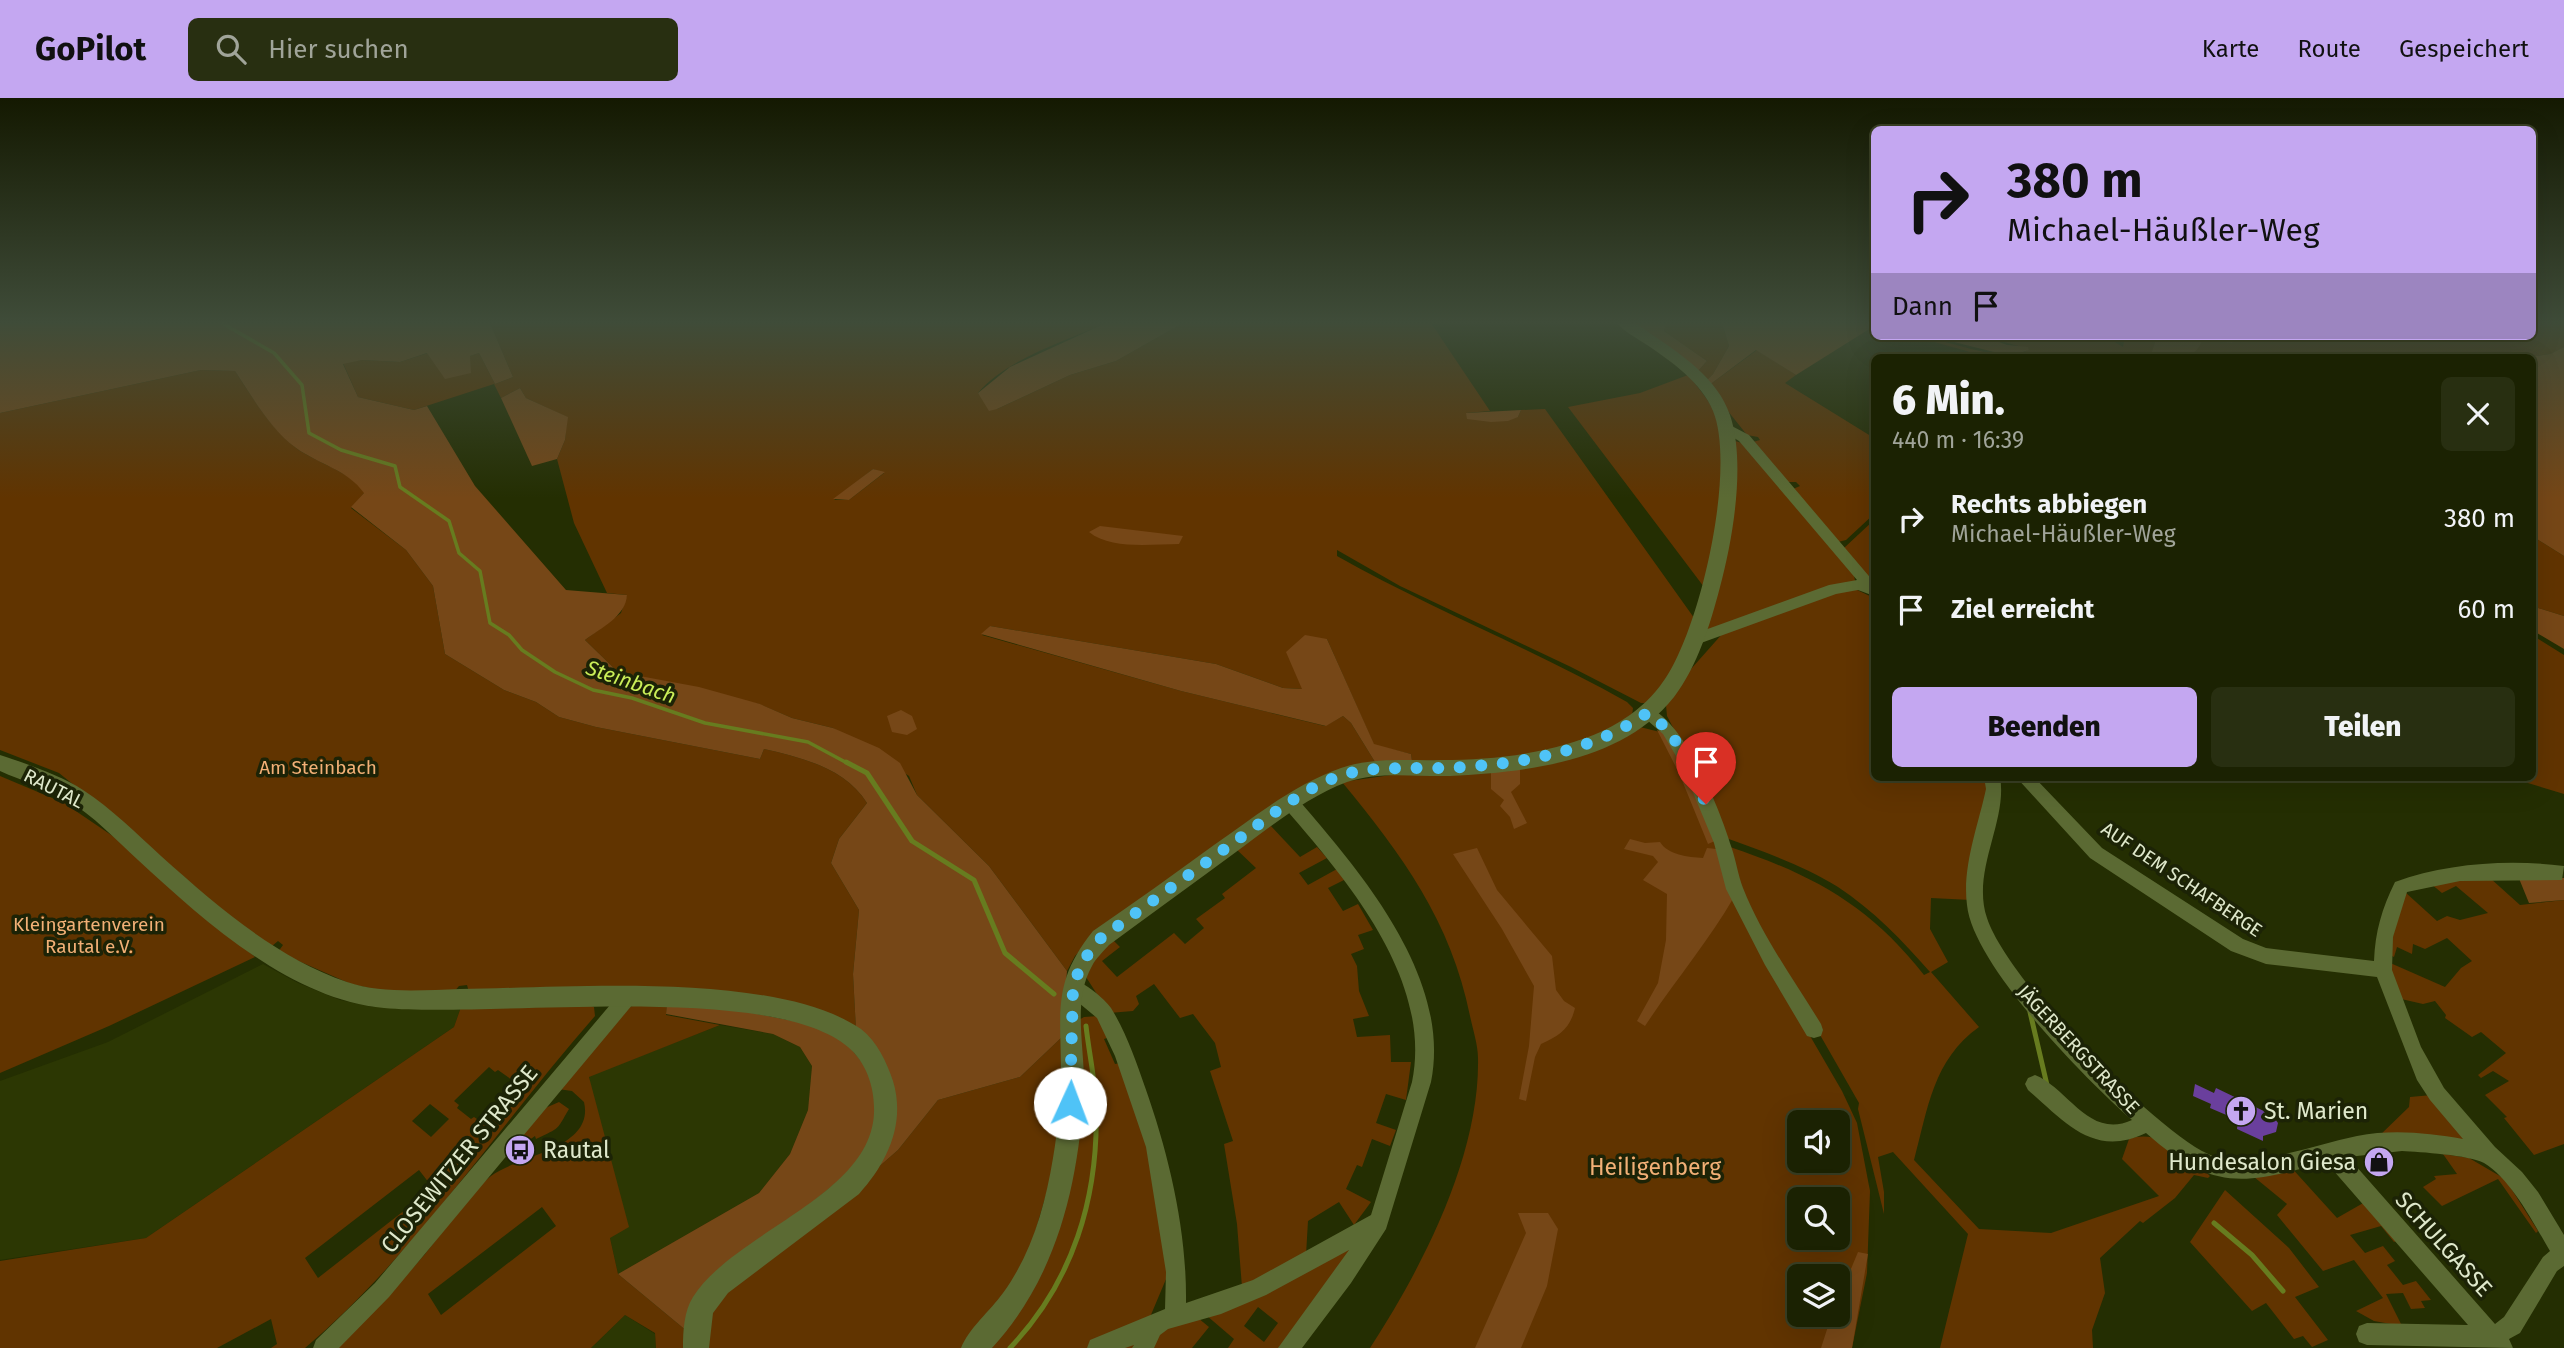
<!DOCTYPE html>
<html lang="de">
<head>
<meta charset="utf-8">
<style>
	:root { --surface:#1b2202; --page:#282f11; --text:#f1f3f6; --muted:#a0a499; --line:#393f24; --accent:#c4a7f1 }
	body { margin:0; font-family:"Fira Sans",sans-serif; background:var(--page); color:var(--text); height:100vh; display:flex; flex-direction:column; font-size:26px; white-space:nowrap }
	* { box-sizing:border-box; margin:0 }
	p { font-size:23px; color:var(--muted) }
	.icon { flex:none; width:38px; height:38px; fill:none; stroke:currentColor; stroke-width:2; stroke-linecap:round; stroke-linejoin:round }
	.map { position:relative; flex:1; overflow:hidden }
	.drawer { position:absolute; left:1871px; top:256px; width:665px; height:427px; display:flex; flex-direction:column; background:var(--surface); border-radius:10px; box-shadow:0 7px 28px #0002,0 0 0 2px var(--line) }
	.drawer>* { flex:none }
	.hud { position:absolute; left:1871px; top:28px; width:665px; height:214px; border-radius:10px; box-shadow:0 7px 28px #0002,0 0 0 2px var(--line); background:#c4a7f1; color:#111; overflow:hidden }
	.buttons { position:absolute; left:1787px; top:1012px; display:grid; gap:14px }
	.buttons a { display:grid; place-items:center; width:63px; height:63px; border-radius:10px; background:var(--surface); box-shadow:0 7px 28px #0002,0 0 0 2px var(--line); font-size:35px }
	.pin { position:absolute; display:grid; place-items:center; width:60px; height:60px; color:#fff; margin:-72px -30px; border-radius:50% 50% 50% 0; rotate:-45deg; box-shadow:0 0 7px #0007 }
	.pin .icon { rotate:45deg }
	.me { position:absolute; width:77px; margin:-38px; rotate:2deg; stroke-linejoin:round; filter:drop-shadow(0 0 5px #0008) }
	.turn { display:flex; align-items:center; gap:24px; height:147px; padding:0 21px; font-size:32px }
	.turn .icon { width:91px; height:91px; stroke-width:2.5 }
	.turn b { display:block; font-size:49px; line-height:60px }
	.then { display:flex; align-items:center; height:66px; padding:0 21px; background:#0003; gap:14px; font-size:26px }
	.round { display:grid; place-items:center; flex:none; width:74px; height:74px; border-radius:10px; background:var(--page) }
	.headline { display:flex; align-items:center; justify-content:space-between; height:119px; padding:0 21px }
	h1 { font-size:42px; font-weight:800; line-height:52px }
	.cta { display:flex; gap:14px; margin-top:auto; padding:14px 21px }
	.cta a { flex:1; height:80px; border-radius:10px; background:var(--accent); color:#111; font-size:28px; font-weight:800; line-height:80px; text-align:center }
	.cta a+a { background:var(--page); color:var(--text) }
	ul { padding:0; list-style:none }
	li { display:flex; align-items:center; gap:21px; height:91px; padding:0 21px }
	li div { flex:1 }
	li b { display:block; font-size:26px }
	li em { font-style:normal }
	header { display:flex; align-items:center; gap:42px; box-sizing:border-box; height:98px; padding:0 35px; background:var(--accent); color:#111 }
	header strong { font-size:33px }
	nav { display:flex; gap:38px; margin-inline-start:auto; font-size:24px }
	.search { width:490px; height:63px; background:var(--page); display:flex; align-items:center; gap:18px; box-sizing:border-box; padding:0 24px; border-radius:10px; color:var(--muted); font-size:26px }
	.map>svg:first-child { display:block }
</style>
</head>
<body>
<header>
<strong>GoPilot</strong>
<div class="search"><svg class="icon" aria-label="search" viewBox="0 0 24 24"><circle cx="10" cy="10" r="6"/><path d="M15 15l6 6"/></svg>Hier suchen</div>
<nav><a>Karte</a><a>Route</a><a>Gespeichert</a></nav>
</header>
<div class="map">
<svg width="2564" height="1250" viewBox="0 0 2564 1250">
	<rect width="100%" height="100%" fill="#242e02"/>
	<path fill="#2c3703" d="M263,866L298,885L340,902L373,909H461L454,929L146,1140L0,1162V983L108,944Z
		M720,927L773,936L800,949L812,968L808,1012L790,1056L759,1095L618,1176L610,1140L589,978Z
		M625,1217L655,1236L656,1250H591Z"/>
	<path fill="#613400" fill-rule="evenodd" d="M490,225H1106C1068,242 1004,262 978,295L997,311L1070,277L1116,263L1183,225H1431L1490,313L1466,315L1518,319L1521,312L1545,311L1697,524L1665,586L1647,605H1641L1571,569L1400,488L1337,452V458C1431,511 1533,551 1627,604L1633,610L1632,618C1618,625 1604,635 1589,641C1533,662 1470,663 1412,663L1411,656L1374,647L1327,541L1287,554L1303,591L1283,590L1216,566L990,528L982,537L1181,593L1325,628L1343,618L1351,625L1375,664C1338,671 1318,679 1286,700L1098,834L1075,858L1067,873L989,768L917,697L909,678L833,630L792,620L759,606L618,574L585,542L621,515L627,497L607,495L574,425L557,361L565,342L567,319L526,300L520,290L501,300L494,286L414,312L358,299L343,265L362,262L400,264L428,255L470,258L479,255L495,286L513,279ZM873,371L884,375L849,402H834Z
		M1667,225H1722L1729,248L1713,276L1705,284L1697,274L1707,263L1664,233Z
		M2532,225H2564V249L2550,256L2529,259H2190L2202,243L2232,245L2251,238H2532Z
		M1913,238C1943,238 2006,270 2029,251L1983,238H2115L2113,243L2123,249L2125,238H2157L2150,259H1988Z
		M1757,252L1796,277L1785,285L1874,340V416L1846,442L1838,444L1793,391L1800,388L1796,384H1787L1753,344L1760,342L1758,339L1747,337L1708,288Z
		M201,272L235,273C253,300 270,330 296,350C318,366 348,372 365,394L351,410L406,452L433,488L445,556L504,592L536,604L559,619L596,629L760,661L764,651C803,660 845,670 867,705L839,741L831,765L859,812L853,876L856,932L817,915L469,894L467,887L459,888L453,895L383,893L351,886L278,854L283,847L278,843L272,848L232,821L132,734L59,675L0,652V315Z
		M1688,277C1701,293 1717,311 1721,332C1730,384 1715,440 1704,489L1568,309L1640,295Z
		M1735,343L1742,345L1854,477L1855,483L1707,532Z
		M1874,422V487L1844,450Z
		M2532,438L2564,458V518L2532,508Z
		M1855,491L1874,500V679L1988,680L1971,802L1931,800L1930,831L1948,864L1931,874L1979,929C1933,962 1928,1010 1914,1062L1979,1131L2051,1135L2159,1098L2122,1061L2129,1041C2160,1030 2189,1058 2210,1078L2208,1080L2194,1077L2175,1100L2143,1125L2140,1123L2100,1160L2105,1195L2092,1232L2093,1250H1940L1968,1136L1893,1054L1878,1059L1884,1094V1116L1858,1011L1859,1005L1776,860L1741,791L1730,749C1813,777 1869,807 1924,877L1930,874C1903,843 1873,812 1838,789C1803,767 1762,753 1723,739L1690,662L1667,618L1666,607L1683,580L1723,535L1839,492Z
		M2532,537L2564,557V696L2508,679H2532Z
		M1640,629L1668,636L1766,862L1842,993L1857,1025L1870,1093L1867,1175L1852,1250H1370C1422,1170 1480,1058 1478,960C1478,947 1473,932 1470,918C1451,823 1402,757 1342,684L1391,677L1476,672ZM1799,1024H1838V1062H1799ZM1799,1101H1838V1139H1799ZM1799,1178H1838V1216H1799Z
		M0,678L64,705L120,743L255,859L109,928L0,975Z
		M1269,726L1300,759L1317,749L1327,760L1299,775L1308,787L1337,771L1346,781L1328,790L1343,813L1358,806L1373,832L1358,837L1364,851L1351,856L1357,868L1359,893L1369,918L1353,921L1357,939L1390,937L1391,964H1411L1406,1002L1386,996L1376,1025L1396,1032L1390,1048L1372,1041L1362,1069L1357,1067L1346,1091L1371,1104L1354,1127L1339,1104L1308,1123L1306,1157L1242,1189L1237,1126L1224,1046L1233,1043L1210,973L1221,969L1215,945L1193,916L1180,920L1154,886L1136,898L1139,906L1133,913L1109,915L1086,879L1088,864L1111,840L1120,849L1102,863L1117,879L1174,835L1185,846L1204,830L1196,821L1225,800L1222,796L1256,770L1235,750Z
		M2490,780L2520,807L2564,802V1046L2534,1057L2504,1020L2507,1019L2485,997L2509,983L2493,973L2481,980L2478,977L2506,955L2481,934L2472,939L2445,920L2446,917L2435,903L2423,906L2397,900L2388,864L2445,889L2461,870L2472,863L2447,840L2425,851L2413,846L2412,856L2397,849L2394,859L2388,856L2405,794L2437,823L2447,818L2460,822L2488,815L2456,788L2442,795L2430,785Z
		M643,904L667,905L666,917L720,927L589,979L629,1129L610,1140L618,1176L688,1234L689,1250H656L655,1235L625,1217L591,1250H336C366,1219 397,1189 425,1156C446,1131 465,1098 491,1078C518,1057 595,1051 584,1004L572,993L558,991L627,910ZM542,1109L556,1128L441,1217L428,1196Z
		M585,905L594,909L595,918C498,1028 418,1154 305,1250H271L277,1246L271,1221L217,1250H0V1163L146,1140L454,929L461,909ZM489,969L495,974L498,972L512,982L510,985L515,989L480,1023L474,1019L471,1021L457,1010L459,1007L454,1003ZM430,1006L449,1021L431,1039L412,1023ZM419,1072L433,1090L318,1180L305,1160Z
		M1099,918L1110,939L1104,941L1115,966L1121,965L1149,1049L1169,1174L1137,1250H987L1035,1185L1077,923L1084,919Z
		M1062,939V1042L1022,1179L963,1250H706C704,1230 713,1210 724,1194L866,1080L898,1052L938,1002L1020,979Z
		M2432,997L2471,1042L2378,1039L2409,1009L2410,999Z
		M559,1004L569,1011C556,1033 561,1029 536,1041L535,1038L518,1050L514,1047L543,1011Z
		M2443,1056L2469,1060L2505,1081L2538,1133L2536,1135L2498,1081L2442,1108L2423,1089L2436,1081L2434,1078L2457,1076Z
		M2289,1067L2337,1120L2365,1104L2401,1141L2394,1144L2381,1128L2350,1137L2365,1155L2383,1148L2395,1163L2387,1167L2403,1187L2416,1183L2431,1202L2421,1203L2425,1210L2411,1211L2403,1195L2386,1196L2402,1228L2374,1223L2356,1213L2383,1200L2354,1162L2323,1173L2277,1117L2287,1106L2248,1074Z
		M2225,1092L2289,1150L2319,1189L2295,1199L2328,1242L2312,1249L2303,1238L2294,1241L2266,1205L2252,1213L2190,1144Z
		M1353,1148L1281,1250H1228L1234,1241L1206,1217ZM1258,1209L1278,1225L1264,1244L1244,1228Z
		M1198,1220L1209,1229L1192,1250H1149L1163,1231Z"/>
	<path fill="#764717" d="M0,225H490L513,279L495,286L479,255L470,258L471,275L445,281L427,255L400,264L362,262L343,266L358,299L414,312L427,308L475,388L566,492L627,497C626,518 601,530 585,542L618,574L699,589L760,606L792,620L833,630L879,650L900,665L917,697L989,768L1067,873L1062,939L1020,979L938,1002L898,1052L866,1080L889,1039L856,932L853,876L859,812L831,765L839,741L867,705C845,670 803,660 764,651L760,661L596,629L559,619L536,604L504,592L445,556L433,488L406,452L351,409L364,395C348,372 318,366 296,350C270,331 253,300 235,273L201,272L0,315Z
		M1106,225H1183L1116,263L1070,277L997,311L989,313L978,295L1010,269Z
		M1630,225H1667L1664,233L1707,263L1697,274Z
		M1722,225H1874V228L1796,277L1756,252L1708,288L1705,284L1713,276L1729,248Z
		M1930,238H1983L2007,247L2028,249L2029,252L2010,258Z
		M2157,238H2251L2252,239L2232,245L2202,243C2192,266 2172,259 2150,259Z
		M2564,249V458L2532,438V259H2529L2550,256Z
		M520,290L526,300L568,319L565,342L557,361L532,368L501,300Z
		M1521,312L1518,319L1508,323L1491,324L1467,321L1466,315Z
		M873,371L885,374L849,402L833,401Z
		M1100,428L1183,438L1179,446C1152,446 1111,452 1089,434Z
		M2532,508L2564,518V551L2532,532Z
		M990,528L1216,566L1283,590L1302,591L1286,554L1305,537L1327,541L1374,646L1411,656L1412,663L1375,664L1351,625L1343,618L1326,628L1181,593L981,536Z
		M901,612L912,618L917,631L907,637L892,634L887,618Z
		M1657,632L1668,636L1717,742L1708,746L1679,675Z
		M1520,668V686L1511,694L1527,725L1514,731L1510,719L1500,708L1504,702L1491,691V672Z
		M1630,741L1645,745L1660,744C1668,757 1688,759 1703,760L1707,750L1716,751L1734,799C1708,844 1674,884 1645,928L1637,923L1658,885L1666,842L1667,796L1643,782L1658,764L1653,758L1624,751Z
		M1477,750L1497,792L1552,858L1556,892L1564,903L1575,910C1570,931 1560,937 1541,946L1535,959L1526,1003L1519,1001L1529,948L1534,888L1502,831L1453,756Z
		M2518,778L2564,780V802L2529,805Z
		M667,905L706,906L809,926L842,940L867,970L879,1010L865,1061L786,1126L688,1234L618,1176L759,1095L790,1056L808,1012L812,968L800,949L773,936L666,916Z
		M1518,1115H1548L1558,1131L1547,1188L1521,1250H1475L1526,1135Z
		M1858,1154L1868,1156L1852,1250H1821L1832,1216H1838V1202Z"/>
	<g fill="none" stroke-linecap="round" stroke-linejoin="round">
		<path stroke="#677c1f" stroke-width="3.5" d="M222,225L274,255L302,287L309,335L341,352L395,368L400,389L449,423L459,455L480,473L490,525L509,537L522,552L555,574L593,592L632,600L705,625L808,644L849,666"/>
		<path stroke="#677c1f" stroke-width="5" d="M846,664L867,675L912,743L974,782L1005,855L1054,896
			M2030,914L2047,987
			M2214,1125L2252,1157L2283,1193
			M1010,1250C1073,1184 1099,1099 1096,1008C1095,981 1089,955 1086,928"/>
	</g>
	<path fill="#6a3f9d" d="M2195,986L2214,995L2216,990L2272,1017L2278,1025L2276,1034L2263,1038V1043L2237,1031L2238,1022L2210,1010L2211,1006L2193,998Z"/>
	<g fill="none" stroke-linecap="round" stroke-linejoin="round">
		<path fill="#5b6a33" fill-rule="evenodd" d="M1726,325L1749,337L1874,484V498L1858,492L1836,496L1701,545H1691L1689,541L1691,537L1829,487L1857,482L1739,343L1721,332V326Z
			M1647,609C1684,621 1720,712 1731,748C1736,762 1738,777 1743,790C1762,838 1794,882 1821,926L1823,932L1821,938L1814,940L1807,938L1765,867L1726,791L1714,745L1682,668L1663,636L1639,615L1641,611Z
			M1984,679H2000C2008,723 1971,773 1987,820C2007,881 2145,1021 2202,1053C2213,1059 2225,1062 2238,1062C2278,1062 2318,1046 2357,1038C2393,1031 2428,1035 2463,1041L2430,1002L2417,982L2377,879L2266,866L2231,853L2090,760L2016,679H2034L2102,750L2243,841L2266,850L2374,863C2375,834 2382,810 2395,784C2447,765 2509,761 2564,768L2562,782L2460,783L2407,794L2393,839L2392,872L2421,949L2444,990L2495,1049L2522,1074L2538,1094L2564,1137V1168L2557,1173L2520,1235L2509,1241L2513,1250L2367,1247L2359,1244L2356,1236L2359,1228L2367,1225L2468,1227L2326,1064C2245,1086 2214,1095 2146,1035C2094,1060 2066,1025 2028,992L2025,986L2028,980L2035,977C2068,990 2089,1042 2132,1022C2086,982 1973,867 1967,807C1962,769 1978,728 1986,691ZM2402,1053C2420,1054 2469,1057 2484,1065C2511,1081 2534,1126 2550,1153L2543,1159L2504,1219L2495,1226L2348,1059Z
			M1290,697L1296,699C1360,773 1452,879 1431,984L1386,1131L1351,1185L1302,1250H1278L1349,1152L1266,1197L1221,1216L1168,1231L1160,1237L1154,1250H1132L1134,1247L1125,1250H1087L1090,1242L1165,1211L1166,1174L1146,1049L1115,958L1097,920L1067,895L1064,889L1067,883L1073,881C1085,885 1104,900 1111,910C1126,934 1136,963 1145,989C1169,1057 1187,1132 1186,1205L1253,1182L1371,1117L1412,984C1433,881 1346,781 1284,709L1282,704L1284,699Z
			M627,892L633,894L636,900L633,906L389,1199L339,1250H313L316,1242L375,1185L621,894Z"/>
		<path fill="#5b6a33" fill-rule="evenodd" d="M1617,225C1621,225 1628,224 1633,225C1639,226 1646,233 1651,236C1681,256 1718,281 1730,317C1746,364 1733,441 1720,489C1710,527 1698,567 1674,599C1623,664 1526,674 1450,678C1416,679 1379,673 1347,684C1307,699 1270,729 1236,754C1194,785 1151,816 1109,847C1103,854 1096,860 1092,868C1072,903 1085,950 1084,989C1079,1084 1058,1178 992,1250H961C969,1230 990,1213 1003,1195C1032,1155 1045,1108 1053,1060C1058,1032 1060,1003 1061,975C1061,914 1052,884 1093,833C1134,805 1174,776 1214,747C1254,719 1295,686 1341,670C1373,659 1408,663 1441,662C1483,662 1527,658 1567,646C1603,636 1637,618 1660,588C1699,540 1737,371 1713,313C1702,285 1671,263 1647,247C1637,240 1624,234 1617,225Z
			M0,657C25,665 62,678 83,692C112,711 136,735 161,758C217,808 275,859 347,884C382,896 424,892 460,891C565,890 774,872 861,931C877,943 887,965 893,983C906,1026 887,1065 859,1096L728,1195L713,1215L709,1250H683C683,1233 684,1213 693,1199C734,1134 871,1098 874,1015C875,991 867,965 848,949C770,883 491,920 384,910C291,902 203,822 138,762C116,742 93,717 67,702C47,690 22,683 0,673Z"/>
	</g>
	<linearGradient id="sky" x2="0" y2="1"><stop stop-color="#141901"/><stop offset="0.56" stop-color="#3f4c39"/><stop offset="1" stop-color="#3f4c39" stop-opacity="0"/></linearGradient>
	<rect width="2564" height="400" fill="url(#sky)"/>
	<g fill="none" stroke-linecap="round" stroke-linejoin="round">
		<path stroke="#4fc3f7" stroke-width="12" stroke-dasharray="0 21.6" d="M1070,1005L1073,889L1082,864L1101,840C1147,807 1194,773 1240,740C1270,718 1303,691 1339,678C1372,667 1410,671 1444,670C1515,667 1588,656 1647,615L1669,632L1689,666L1706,706"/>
	</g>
	<defs>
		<g id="church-disc" transform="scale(1.575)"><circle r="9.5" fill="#c4a7f1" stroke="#1c2306"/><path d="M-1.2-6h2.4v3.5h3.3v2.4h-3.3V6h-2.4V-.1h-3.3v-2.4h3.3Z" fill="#111"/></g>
		<g id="bus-disc" transform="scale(1.575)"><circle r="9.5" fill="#c4a7f1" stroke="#1c2306"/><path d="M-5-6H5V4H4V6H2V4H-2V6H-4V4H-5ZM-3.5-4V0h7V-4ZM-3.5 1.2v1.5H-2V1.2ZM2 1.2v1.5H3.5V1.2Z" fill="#111"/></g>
		<g id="shop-disc" transform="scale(1.575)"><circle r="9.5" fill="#c4a7f1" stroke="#1c2306"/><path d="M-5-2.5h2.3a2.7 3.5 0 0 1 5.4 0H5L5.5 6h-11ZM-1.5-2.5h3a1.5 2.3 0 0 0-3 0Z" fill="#111"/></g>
	</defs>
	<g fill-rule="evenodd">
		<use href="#church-disc" x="2241" y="1013"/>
		<use href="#bus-disc" x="520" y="1052"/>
		<use href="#shop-disc" x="2379" y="1064"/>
	</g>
	<g text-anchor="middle" stroke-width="7" stroke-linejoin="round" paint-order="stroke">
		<g font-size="19" fill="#f2b076" stroke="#1c2306">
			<text x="318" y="676">Am Steinbach</text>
			<text x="89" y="833">Kleingartenverein<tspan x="89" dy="22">Rautal e.V.</tspan></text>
		</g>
		<g font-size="19" fill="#dfe8cb" stroke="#1c2306">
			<text transform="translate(54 690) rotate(27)" y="7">RAUTAL</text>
			<text transform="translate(2182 781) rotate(34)" y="7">AUF DEM SCHAFBERGE</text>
			<text transform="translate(2079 951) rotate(47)" y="7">JÄGERBERGSTRASSE</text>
		</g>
		<g font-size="21" font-style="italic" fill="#caee58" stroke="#1c2306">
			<text transform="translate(631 584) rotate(19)" y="7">Steinbach</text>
		</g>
		<g font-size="23" fill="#dfe8cb" stroke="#1c2306" text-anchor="start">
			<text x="2264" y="1021">St. Marien</text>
			<text x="543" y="1060">Rautal</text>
			<text x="2356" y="1072" text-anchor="end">Hundesalon Giesa</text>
		</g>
		<g font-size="23" fill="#dfe8cb" stroke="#1c2306">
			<text transform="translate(459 1061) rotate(-51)" y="8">CLOSEWITZER STRASSE</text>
			<text transform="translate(2444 1146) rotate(48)" y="8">SCHULGASSE</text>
		</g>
		<g font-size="23" fill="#f2b076" stroke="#1c2306">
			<text x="1655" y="1077">Heiligenberg</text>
		</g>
	</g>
</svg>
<div class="buttons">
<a><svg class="icon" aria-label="sound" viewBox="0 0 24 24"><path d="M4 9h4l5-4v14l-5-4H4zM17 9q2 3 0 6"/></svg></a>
<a><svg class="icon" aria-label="search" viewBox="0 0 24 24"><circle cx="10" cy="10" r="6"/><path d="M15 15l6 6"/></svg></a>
<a><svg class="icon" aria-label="layers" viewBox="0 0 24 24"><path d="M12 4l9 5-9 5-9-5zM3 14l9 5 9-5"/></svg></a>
</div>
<div class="pin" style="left:1706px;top:706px;background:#d93025"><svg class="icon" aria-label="arrive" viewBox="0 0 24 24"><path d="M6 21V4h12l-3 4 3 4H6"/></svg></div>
<svg class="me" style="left:1070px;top:1005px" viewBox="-20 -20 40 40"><circle r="19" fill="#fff"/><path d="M0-13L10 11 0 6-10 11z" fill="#4fc3f7"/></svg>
<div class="hud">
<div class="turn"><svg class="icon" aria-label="right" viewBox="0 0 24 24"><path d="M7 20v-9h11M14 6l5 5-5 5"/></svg><div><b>380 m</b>Michael-Häußler-Weg</div></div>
<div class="then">Dann<svg class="icon" aria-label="arrive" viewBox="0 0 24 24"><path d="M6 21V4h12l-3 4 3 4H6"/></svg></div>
</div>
<section class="drawer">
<div class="headline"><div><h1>6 Min.</h1><p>440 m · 16:39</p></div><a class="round"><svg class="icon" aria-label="close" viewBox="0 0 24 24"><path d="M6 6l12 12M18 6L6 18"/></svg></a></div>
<ul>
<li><svg class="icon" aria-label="right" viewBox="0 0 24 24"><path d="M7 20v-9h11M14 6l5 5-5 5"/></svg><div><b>Rechts abbiegen</b><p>Michael-Häußler-Weg</p></div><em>380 m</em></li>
<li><svg class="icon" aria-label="arrive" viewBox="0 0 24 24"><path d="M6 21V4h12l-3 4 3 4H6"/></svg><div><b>Ziel erreicht</b></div><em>60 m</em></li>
</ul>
<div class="cta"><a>Beenden</a><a>Teilen</a></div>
</section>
</div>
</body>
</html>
